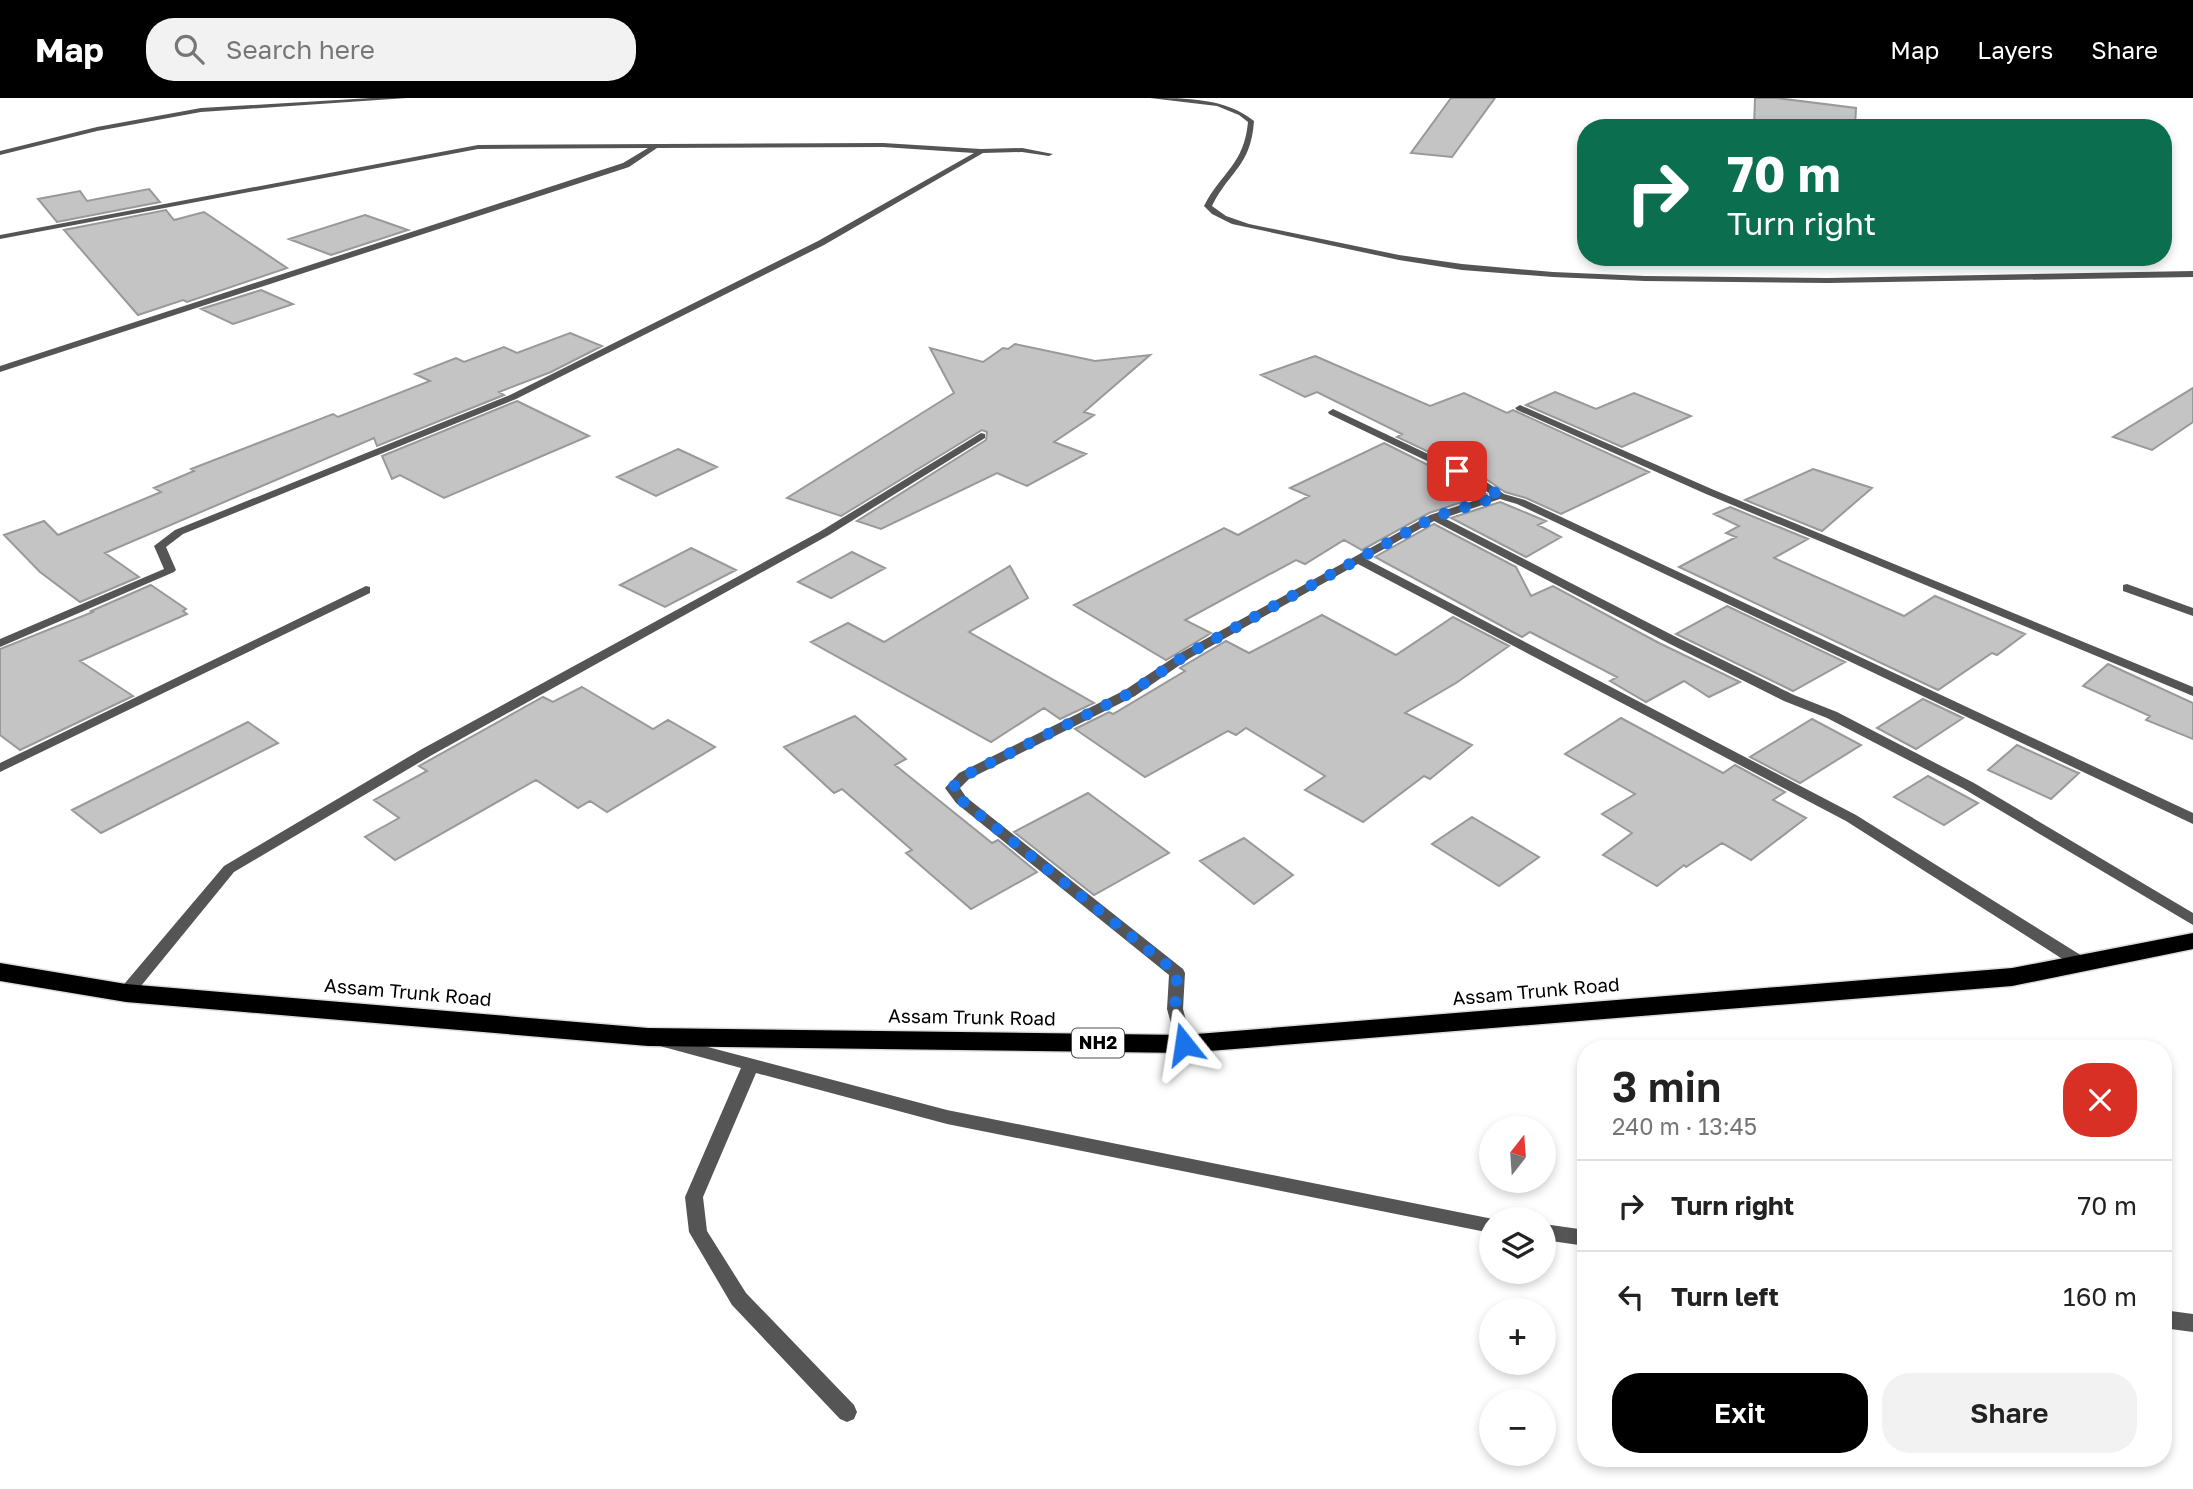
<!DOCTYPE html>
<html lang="en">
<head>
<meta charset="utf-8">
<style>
	:root { --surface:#fff; --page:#f2f2f2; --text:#222; --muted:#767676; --line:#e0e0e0; --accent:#000 }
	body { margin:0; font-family:"Golos Text",sans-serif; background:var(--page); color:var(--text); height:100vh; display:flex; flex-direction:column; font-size:26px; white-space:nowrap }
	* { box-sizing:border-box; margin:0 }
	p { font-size:23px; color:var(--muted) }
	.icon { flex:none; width:38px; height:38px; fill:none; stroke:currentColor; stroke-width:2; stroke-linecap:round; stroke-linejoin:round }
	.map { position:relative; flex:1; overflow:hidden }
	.side { position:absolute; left:1577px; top:942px; width:595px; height:427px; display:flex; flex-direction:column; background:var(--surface); border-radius:28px; box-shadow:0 4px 10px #0003 }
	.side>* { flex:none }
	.guide { position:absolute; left:1577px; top:21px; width:595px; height:147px; border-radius:28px; box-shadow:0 4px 10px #0003; background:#0b6e4f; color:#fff; overflow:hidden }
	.needle { width:46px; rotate:17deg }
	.tools { position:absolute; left:1479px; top:1018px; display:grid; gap:14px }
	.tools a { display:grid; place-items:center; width:77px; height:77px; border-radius:50%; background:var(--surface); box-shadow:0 4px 10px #0003; font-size:35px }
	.pin { position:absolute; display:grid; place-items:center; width:60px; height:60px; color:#fff; margin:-30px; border-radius:14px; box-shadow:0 4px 10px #0006 }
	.me { position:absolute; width:77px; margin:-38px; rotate:345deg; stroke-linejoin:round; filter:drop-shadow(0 0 5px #0008) }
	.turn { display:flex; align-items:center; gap:24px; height:147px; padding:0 35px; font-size:32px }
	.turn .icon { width:91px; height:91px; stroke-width:2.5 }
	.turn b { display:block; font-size:49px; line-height:60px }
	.round { display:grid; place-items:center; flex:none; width:74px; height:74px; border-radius:28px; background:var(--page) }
	.headline { display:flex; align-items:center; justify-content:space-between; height:119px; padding:0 35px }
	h1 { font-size:42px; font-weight:600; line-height:52px }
	.cta { display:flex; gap:14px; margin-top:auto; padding:14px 35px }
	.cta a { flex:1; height:80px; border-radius:28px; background:var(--accent); color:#fff; font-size:28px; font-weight:600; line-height:80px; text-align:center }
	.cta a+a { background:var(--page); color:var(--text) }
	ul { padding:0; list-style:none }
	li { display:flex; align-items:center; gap:21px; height:91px; padding:0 35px; border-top:2px solid var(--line) }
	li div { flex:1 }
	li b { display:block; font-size:26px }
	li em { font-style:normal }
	header { display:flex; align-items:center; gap:42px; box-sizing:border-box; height:98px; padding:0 35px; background:var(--accent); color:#fff }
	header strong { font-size:33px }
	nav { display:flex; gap:38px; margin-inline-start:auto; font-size:24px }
	.search { width:490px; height:63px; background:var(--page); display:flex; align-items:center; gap:18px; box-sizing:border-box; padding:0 24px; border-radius:28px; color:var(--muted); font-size:26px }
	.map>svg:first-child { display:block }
</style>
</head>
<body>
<header>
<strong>Map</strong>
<div class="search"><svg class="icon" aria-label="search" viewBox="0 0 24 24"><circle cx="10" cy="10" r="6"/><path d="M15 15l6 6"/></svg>Search here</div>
<nav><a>Map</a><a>Layers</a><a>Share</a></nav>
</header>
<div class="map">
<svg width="2193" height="1391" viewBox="0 0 2193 1391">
	<rect width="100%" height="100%" fill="#fff"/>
	<path fill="#c4c4c4" stroke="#999" stroke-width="2" d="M1451,0H1495L1452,59L1411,55Z
		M1755,0H1777L1856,10L1855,30H1754Z
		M149,91L160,104L57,124L38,101L80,93L87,103Z
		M166,112L174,122L204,114L287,170L187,204L183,202L138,217L64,132Z
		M365,117L408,132L331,157L289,141Z
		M261,192L293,206L233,226L201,211Z
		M570,235L602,248L551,274L499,294L504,297L377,348L374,340L105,455L139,479L80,504L40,474L4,437L44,423L58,437L161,394L154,390L194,373L191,371L333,316L338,319L430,283L415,276L456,260L464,264L504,249L517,255Z
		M1015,246L1095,263L1150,257L1084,314L1094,317L1054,344L1086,356L1027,388L997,375L881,431L857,423L986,342L987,334L982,332L841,418L787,400L954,295L930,250L983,264L1003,250L1008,251Z
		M1315,258L1430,308L1464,295L1507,315L1513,312L1649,374L1561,416L1526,400L1505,394L1486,381L1397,339L1402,336L1317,294L1305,299L1261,277Z
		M2193,290V324L2152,352L2113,339Z
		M1555,294L1596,311L1634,295L1691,318L1622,349L1526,307Z
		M517,303L589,338L444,400L400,377L392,381L382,358Z
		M1384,345L1486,396L1429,415L1362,452L1344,442L1305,466L1296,462L1185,522L1211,535L1166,562L1074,507L1224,430L1238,437L1309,398L1290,390Z
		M678,351L717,369L656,398L617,379Z
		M1813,371L1872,390L1822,433L1745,402Z
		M1500,404L1546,423L1538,427L1561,439L1526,459L1451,420Z
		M1730,409L1808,441L1774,460L1904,518L1935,498L2025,536L1997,557L1992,555L1938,592L1679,469L1736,439L1726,435L1739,428L1714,416Z
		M1434,426L1516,469L1531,498L1553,488L1659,545L1740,584L1709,599L1684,583L1646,604L1610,583L1617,579L1530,534L1522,539L1375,459Z
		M691,450L736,472L665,509L620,487Z
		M852,454L885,470L831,500L798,484Z
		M1010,468L1028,500L969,534L1094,605L1060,621L1044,610L991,644L811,544L848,525L884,544Z
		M151,487L186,511L183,513L187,516L80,563L133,598L20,652L0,637V551L93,514L91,513Z
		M1727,508L1845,564L1793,593L1676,536Z
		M1322,517L1396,557L1453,519L1509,548L1456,585L1405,615L1472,647L1430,681L1424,678L1363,724L1305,692L1325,678L1246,630L1236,637L1228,633L1145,679L1075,631L1109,614L1113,616L1185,573L1180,570L1226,543L1249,555Z
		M2108,566L2193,605V641L2146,622L2150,618L2083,588Z
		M582,589L653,631L668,622L715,649L607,714L590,703L578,710L536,682L395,762L365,739L399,720L374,702L427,673L419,668L543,599L553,604Z
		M1923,601L1963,620L1916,651L1877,630Z
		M855,618L906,661L895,667L992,745L998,742L1037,774L971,811L906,755L912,752L842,691L834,695L784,649Z
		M1621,620L1723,675L1735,667L1785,694L1773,702L1806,720L1751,762L1722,745L1686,769L1684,767L1657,788L1603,757L1632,735L1602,716L1635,696L1565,656Z
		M1812,621L1861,647L1800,685L1750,659Z
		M248,624L278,645L101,735L72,712Z
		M2017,647L2076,674L2079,675L2051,701L1988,672Z
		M1928,678L1978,705L1944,727L1894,699Z
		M1088,695L1169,755L1094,797L1014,734Z
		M1472,719L1539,759L1499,788L1432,746Z
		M1244,740L1293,777L1254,806L1200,763Z"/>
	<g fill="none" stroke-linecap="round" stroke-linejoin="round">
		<g stroke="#dbdbdb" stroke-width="3">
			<path id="highway" d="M2193,835V851L2012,888L1184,955L648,948L126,904L0,883V865L126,886L648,930L1184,937L2012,870Z"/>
		</g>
		<path fill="#555" fill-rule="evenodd" d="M371,0H407L201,14L97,33L0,57V53L97,29L201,10Z
			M1150,0C1185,0 1226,0 1254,23C1251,68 1230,72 1212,108L1226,118L1249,126L1399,157L1462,166L1553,174L1645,178L1828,180L2193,173V179L1828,185L1645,183L1553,179L1462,172L1399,162L1232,126L1212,116L1204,108C1222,73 1244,67 1248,24L1239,17L1217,8Z
			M883,45L981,51L1022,50L1053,56L1049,58L1022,54L983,55L824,147L516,301L183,436L166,449L176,472L174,474L0,549V541L164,471L154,448L175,432L510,297L818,143L974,55L883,49L657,50L629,69L0,274V268L623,65L648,50L478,51L0,141V137L478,47Z
			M1520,307L1714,392L2193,589V598L1706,396L1517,312L1515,310Z
			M1333,311L1485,383L1504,396L1525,402L2193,715V726L1517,406L1500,401L1444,420L1678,540L1794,597L1837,614L1974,685L2193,815V827L1964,691L1827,620L1784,603L1670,546L1434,423L1366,461L1856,717L2087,861L2089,865L2087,869H2075L1846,723L1358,466L1190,560L1135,598L969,681L960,690L966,699L1183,871L1185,875L1183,911L1192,946L1190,950L1184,952L1178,950L1167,911L1169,877L956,705L945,690L959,675L1125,592L1182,554L1430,417L1492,397L1477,387L1329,316L1328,314Z
			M981,335L985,336V340L829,437L432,657L234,774L132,899H120L118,895L120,891L224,768L422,651L821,433Z
			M2127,486L2193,510V518L2123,493V487Z
			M366,488L370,489V495L0,674V665Z
			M666,938L947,1012L1498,1122H1491V1135L947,1026L756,975L703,1099L707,1133L746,1195L854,1307L857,1314L854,1321L847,1324L840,1321L732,1207L689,1134L685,1099L741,970L660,948L658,944L660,940Z
			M1544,1126L1586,1132V1148L1544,1142Z
			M2163,1212L2193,1216V1234L2163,1230Z"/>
		<use href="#highway" fill="#000" fill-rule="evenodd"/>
	</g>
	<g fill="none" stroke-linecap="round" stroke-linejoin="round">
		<path stroke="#1a73e8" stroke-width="12" stroke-dasharray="0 21.6" d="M1184,946L1175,911L1177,875L961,702L952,690L964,678L1130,595L1186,557L1434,419L1500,398L1481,385L1457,373"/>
	</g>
	<g text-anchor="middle" stroke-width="7" stroke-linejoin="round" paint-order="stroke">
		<rect fill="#fff" stroke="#4c4c4c" stroke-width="2" x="1072" y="930.5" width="52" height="29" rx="5"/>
		<g font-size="18" font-weight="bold" fill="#000">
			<text x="1098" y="951">NH2</text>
		</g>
		<g font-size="19" fill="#000" stroke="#fff">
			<text transform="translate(1536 893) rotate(-5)" y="7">Assam Trunk Road</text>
			<text transform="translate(408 894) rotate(5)" y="7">Assam Trunk Road</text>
			<text transform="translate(972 919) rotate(1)" y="7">Assam Trunk Road</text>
		</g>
	</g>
</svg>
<div class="tools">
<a><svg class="needle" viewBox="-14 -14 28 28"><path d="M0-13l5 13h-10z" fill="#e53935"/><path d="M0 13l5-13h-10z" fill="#767676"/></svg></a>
<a><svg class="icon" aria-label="layers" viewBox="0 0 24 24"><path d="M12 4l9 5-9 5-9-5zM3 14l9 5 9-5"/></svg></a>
<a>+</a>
<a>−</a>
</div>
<div class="pin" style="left:1457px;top:373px;background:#d93025"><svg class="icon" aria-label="arrive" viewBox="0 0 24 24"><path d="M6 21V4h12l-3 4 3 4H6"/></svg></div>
<svg class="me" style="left:1184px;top:946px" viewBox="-20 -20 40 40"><path d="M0-17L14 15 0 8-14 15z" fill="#1a73e8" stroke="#fff" stroke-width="4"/></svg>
<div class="guide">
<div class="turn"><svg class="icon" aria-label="right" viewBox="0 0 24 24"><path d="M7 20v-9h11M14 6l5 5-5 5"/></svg><div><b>70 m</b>Turn right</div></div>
</div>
<section class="side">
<div class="headline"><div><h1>3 min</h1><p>240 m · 13:45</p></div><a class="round" style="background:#d93025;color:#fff"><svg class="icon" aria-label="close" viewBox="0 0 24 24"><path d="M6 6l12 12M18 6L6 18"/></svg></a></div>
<ul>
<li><svg class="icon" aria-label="right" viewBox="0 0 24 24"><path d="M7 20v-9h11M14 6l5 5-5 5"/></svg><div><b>Turn right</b></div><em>70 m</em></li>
<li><svg class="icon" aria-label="left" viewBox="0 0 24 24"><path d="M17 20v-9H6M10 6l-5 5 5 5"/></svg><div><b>Turn left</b></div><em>160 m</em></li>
</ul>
<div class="cta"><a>Exit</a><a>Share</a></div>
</section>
</div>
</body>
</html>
